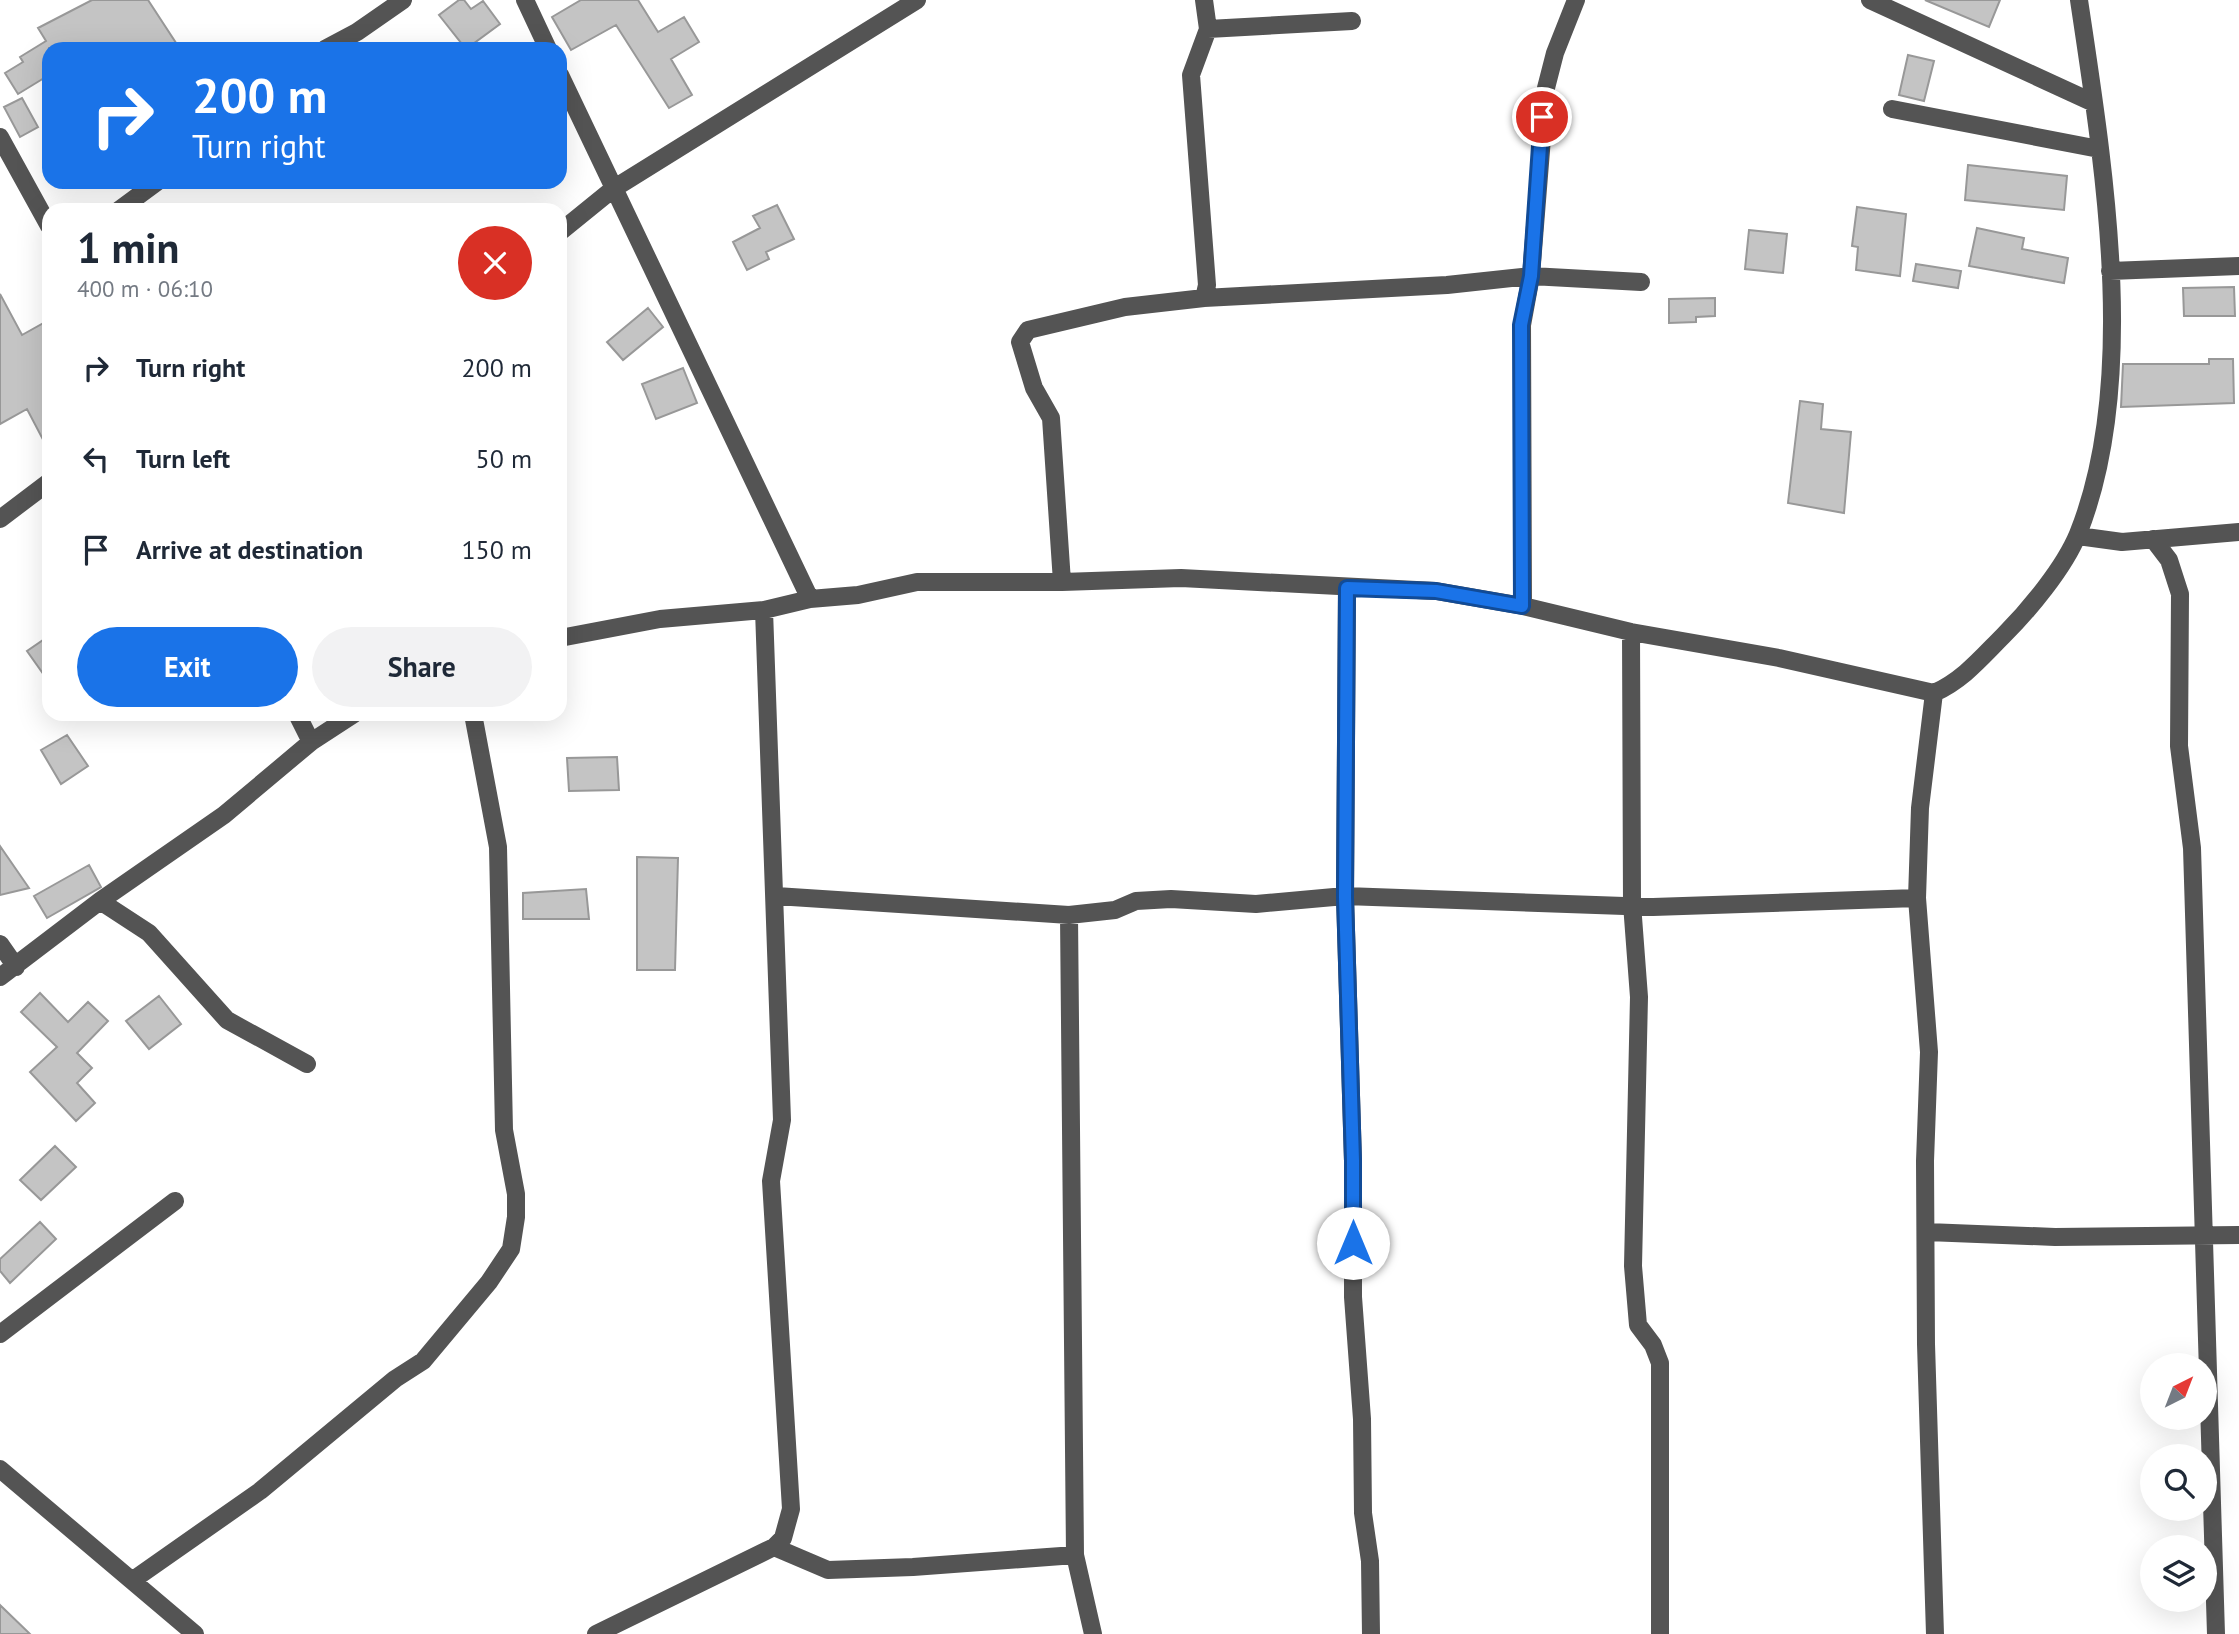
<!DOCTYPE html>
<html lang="en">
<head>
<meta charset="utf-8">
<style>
	:root { --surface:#fff; --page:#f2f2f3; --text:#1f2937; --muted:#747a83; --accent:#1a73e8 }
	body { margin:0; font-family:"PT Sans",sans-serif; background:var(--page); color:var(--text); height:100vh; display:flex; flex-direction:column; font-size:26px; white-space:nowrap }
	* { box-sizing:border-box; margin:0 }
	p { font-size:23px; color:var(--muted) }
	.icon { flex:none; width:38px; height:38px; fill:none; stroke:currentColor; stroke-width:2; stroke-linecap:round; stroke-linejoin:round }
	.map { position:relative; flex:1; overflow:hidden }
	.panel { position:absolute; left:42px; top:203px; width:525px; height:518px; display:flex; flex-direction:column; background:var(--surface); border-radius:21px; box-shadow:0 7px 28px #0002 }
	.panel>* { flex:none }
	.hud { position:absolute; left:42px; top:42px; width:525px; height:147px; border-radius:21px; box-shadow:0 7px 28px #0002; background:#1a73e8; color:#fff; overflow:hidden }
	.needle { width:46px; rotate:42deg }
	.tools { position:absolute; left:2140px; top:1353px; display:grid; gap:14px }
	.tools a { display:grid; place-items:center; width:77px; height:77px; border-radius:50%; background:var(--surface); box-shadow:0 7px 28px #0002; font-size:35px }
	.pin { position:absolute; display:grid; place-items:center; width:60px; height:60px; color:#fff; margin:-30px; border:4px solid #fff; border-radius:50%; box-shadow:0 2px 7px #0007 }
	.me { position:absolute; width:77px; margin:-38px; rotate:0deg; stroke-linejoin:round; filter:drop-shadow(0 0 5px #0008) }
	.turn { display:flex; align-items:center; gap:24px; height:147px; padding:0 35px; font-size:32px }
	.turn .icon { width:91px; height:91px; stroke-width:2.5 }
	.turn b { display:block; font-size:49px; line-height:60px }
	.round { display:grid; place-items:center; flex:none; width:74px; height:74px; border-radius:37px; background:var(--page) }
	.headline { display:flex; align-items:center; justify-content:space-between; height:119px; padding:0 35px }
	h1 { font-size:42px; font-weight:700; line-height:52px }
	.primary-button { display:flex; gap:14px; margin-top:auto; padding:14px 35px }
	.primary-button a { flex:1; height:80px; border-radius:42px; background:var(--accent); color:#fff; font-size:28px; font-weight:700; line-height:80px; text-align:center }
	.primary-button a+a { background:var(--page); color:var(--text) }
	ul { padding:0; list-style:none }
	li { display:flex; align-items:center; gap:21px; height:91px; padding:0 35px }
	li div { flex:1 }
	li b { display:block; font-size:26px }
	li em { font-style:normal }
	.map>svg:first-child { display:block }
</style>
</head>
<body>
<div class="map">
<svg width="2239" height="1634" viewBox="0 0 2239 1634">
	<rect width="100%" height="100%" fill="#fff"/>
	<path fill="#c4c4c4" stroke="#989898" stroke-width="2" d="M92,0H148L180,49L49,48V75L18,94L5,73L23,62L20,57L46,41L38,28Z
		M459,0H464L471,9L483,1L500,24L466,49L439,15Z
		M581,0H638L658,32L684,17L699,42L671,59L692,95L669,108L616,25L571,50L552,17Z
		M1925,0H2000L1989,27Z
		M1908,55L1934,61L1924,101L1899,95Z
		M22,98L38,127L20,137L4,107Z
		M1968,165L2067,176L2064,210L1965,200Z
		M777,205L794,239L766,252L769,259L747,270L733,242L760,228L753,216Z
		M1857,207L1906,214L1900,276L1856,270L1858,247L1852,246Z
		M1977,228L2024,238L2022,249L2068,258L2064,283L1969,266Z
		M1749,230L1787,234L1783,273L1745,269Z
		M1916,264L1961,271L1958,288L1913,281Z
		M2234,287L2235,316H2184L2183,288Z
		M0,294L22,335L49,320V451L27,409L0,424Z
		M1715,298V316L1696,317V322L1669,323V299Z
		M648,308L663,327L623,360L607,342Z
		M2209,359H2233L2234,403L2121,407L2123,364H2209Z
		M683,368L697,403L656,419L642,384Z
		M1800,401L1823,404L1821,429L1851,432L1844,513L1788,503Z
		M49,636V682L27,651Z
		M67,735L88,766L61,784L41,750Z
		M617,757L619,790L569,791L567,758Z
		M0,846L29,888L0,895Z
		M637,857L678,858L675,970H637Z
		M89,865L101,887L47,918L34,896Z
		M586,889L589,919H523V893Z
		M40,993L68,1022L88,1002L108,1021L77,1053L92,1068L77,1083L95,1103L76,1121L30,1072L57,1047L21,1012Z
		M159,996L181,1024L149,1049L126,1021Z
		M55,1146L76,1167L41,1200L20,1180Z
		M40,1222L56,1239L10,1283L0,1271V1259Z
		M0,1605L30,1634H0Z"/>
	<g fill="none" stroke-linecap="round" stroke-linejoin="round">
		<path stroke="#545454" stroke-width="18" d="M525,0L548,49
			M1870,0L2094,103
			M1208,29L1352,21
			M325,49L357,32L403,0
			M560,75L810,599
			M1892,109L2099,149
			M0,137L49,226
			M119,210L157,182
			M560,232L613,189L917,0
			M2110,271L2239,266
			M1204,298L1207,285L1191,75L1208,29L1204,0
			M0,519L49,482
			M2078,536L2122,542L2239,532
			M2153,539L2169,560L2180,594L2179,746L2192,848L2216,1634
			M1062,582L1051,418L1034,388L1020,342L1028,330L1125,307L1204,298L1447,285L1531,276L1641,282
			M1347,588L1345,896L1353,1161V1297L1362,1419L1363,1513L1370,1561L1371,1634
			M1523,606L1522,325L1531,276L1546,88L1555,53L1576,0
			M1631,632L1632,904L1639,997L1633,1266L1638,1325L1653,1345L1660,1363V1634
			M560,638L660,619L764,610L810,599L858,595L917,582H1062L1181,578L1436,591L1523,606L1631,632L1779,658L1934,693C1963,680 1981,658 2003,636C2029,610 2064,568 2078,534C2140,379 2103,162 2079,0
			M1934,693L1920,808L1917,898L1929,1052L1925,1161L1926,1344L1935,1634
			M297,714L311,742
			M776,896L1069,915L1115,910L1136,901L1171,899L1256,904L1345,896L1653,907L1917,898
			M100,901L149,933L227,1020L307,1064
			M1069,915L1075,1555L1093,1634
			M0,944L16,967
			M0,977L100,901L224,815L311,742L354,714
			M1927,1232L2055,1237L2239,1235
			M0,1334L175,1201
			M0,1469L195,1634
			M774,1547L828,1570L913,1567L1075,1555
			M133,1580L260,1491L395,1379L423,1361L489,1282L511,1249L516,1217V1194L504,1130L498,847L473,714
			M596,1634L774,1547L783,1538L791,1509L771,1181L782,1120L764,610"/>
	</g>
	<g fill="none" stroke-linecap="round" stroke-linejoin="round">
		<g stroke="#114b97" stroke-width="18">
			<path id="route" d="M1353,1243V1161L1345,897L1347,588L1436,591L1522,606L1521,325L1531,276L1542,117"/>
		</g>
		<use href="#route" stroke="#1a73e8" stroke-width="12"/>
	</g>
</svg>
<div class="tools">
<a><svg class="needle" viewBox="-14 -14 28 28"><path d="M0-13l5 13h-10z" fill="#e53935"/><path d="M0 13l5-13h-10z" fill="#747a83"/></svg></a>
<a><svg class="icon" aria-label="search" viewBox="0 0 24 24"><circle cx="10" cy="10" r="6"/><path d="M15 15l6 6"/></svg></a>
<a><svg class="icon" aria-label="layers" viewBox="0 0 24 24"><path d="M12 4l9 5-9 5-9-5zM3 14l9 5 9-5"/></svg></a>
</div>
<div class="pin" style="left:1542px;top:117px;background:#d93025"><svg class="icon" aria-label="arrive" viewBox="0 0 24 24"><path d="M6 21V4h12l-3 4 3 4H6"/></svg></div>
<svg class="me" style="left:1353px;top:1243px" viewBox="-20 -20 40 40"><circle r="19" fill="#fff"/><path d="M0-13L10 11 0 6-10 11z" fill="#1a73e8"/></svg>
<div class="hud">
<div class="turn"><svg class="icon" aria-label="right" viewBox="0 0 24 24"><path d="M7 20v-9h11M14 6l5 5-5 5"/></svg><div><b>200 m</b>Turn right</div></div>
</div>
<section class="panel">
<div class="headline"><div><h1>1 min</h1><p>400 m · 06:10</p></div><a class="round" style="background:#d93025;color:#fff"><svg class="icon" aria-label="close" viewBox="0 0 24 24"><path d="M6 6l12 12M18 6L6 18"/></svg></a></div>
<ul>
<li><svg class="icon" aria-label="right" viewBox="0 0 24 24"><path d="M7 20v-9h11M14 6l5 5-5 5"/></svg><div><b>Turn right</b></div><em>200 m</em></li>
<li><svg class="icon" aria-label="left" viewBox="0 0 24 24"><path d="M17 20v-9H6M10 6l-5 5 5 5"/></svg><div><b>Turn left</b></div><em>50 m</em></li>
<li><svg class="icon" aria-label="arrive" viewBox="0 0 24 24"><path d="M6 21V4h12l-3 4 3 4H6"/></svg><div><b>Arrive at destination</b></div><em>150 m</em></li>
</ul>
<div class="primary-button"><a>Exit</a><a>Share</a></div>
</section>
</div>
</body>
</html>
